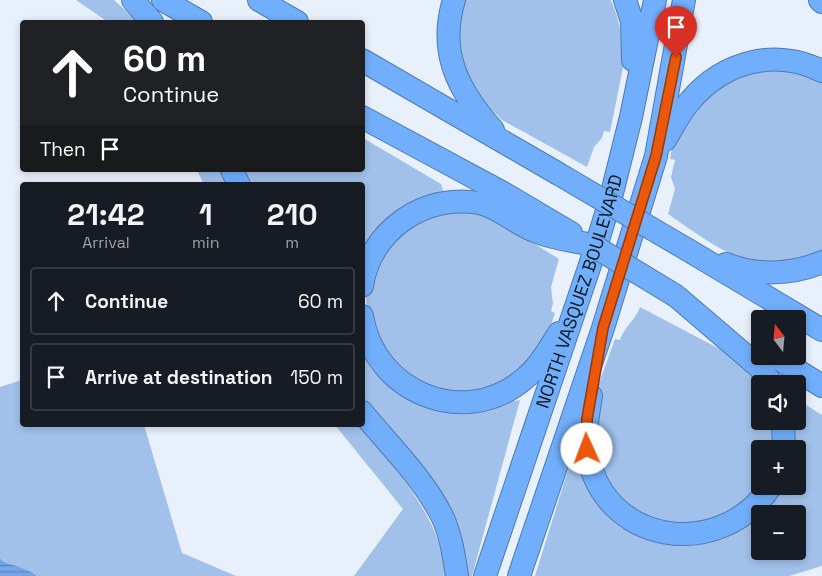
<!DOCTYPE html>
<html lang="en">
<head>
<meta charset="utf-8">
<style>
	:root { --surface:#171b24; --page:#242831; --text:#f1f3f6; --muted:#9ea1a6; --line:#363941 }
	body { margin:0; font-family:"Space Grotesk",sans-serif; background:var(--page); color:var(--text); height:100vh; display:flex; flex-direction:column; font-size:19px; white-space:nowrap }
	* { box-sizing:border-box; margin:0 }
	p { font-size:16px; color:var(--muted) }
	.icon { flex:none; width:28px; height:28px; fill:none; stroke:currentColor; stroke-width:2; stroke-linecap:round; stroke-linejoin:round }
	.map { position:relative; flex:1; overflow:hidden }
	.sheet { position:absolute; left:20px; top:182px; width:345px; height:245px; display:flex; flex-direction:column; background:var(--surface); border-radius:5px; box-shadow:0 2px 8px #0003 }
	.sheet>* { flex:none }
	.banner { position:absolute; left:20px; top:20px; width:345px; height:152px; border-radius:5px; box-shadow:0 2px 8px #0003; background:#202124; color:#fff; overflow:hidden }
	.needle { width:32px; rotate:344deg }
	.controls { position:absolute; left:751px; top:310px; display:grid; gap:10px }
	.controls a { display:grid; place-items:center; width:55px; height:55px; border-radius:5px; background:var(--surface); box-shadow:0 2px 8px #0003; font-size:25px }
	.pin { position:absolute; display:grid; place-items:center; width:42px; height:42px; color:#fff; margin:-51px -21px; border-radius:50% 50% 50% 0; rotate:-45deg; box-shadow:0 0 5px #0007 }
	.pin .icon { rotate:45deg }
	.me { position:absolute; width:55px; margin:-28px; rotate:358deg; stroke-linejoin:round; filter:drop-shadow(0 0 4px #0008) }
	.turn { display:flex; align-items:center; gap:18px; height:105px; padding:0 20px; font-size:22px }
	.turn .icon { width:65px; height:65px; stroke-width:2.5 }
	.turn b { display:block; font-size:35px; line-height:42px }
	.then { display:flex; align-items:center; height:48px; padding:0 20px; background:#0003; gap:10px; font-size:19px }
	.eta { display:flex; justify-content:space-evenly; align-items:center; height:85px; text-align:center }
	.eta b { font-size:30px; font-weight:700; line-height:35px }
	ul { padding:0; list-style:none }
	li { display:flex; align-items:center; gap:15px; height:68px; margin:0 10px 8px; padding:0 10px; border:2px solid var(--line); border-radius:5px }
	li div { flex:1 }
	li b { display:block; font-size:19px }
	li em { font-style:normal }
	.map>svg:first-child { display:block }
</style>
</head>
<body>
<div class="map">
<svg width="822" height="576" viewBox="0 0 822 576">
	<defs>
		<pattern id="water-rules" width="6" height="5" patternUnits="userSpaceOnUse" patternTransform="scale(1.25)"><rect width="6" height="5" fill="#73a5e8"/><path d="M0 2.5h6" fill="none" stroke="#5d85bc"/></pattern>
	</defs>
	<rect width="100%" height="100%" fill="#e8f0fc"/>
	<path fill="#a1c1eb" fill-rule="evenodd" d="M76,0H114L138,22H108Z
		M465,0H611L617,16L626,53L610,132L604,131L602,138L594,147L587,167L502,120L472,91L456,53L461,9Z
		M763,66L822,79V252C807,256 792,261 776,264C741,269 696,233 668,214L675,189L671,177L675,160L670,159L673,142L699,98Z
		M363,138L441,184L444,194C407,205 383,213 363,249L362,185H251L243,170H362Z
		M197,170H220L228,185H204Z
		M454,209L490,216L559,259L551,287L553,303L551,311L555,313L549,331L529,364L485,391H434L389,363L367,311L366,296L370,272L400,230Z
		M640,307L733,356L760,384V421H776L775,449H760V485L743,504L700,525L662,524L626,506L595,462V394L615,339L620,340C626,324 635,321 640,307Z
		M363,355L372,370L387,385L416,403L469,410L520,400L472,576H462L388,431L363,397Z
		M22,380V425H144L182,553L236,576H37L0,559V387Z
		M798,400L822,415V566L789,576H535L577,441C586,476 595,521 635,534C648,538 663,540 677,543L778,486H798V449H790L791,421H798ZM760,514H798V551H760Z
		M335,425H359C396,470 440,515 446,576H354L403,509Z"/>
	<path fill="url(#water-rules)" d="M0,559C11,566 28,568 37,576H0Z"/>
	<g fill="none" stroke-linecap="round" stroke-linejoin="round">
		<g stroke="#4f7aaf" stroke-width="24">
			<g id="highway">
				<path d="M133,0L152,22"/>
				<path d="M163,0L201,22"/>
				<path d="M259,0L297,22"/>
				<path d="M454,0C438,52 458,91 493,130"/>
				<path d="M625,0L632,21L633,60"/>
				<path d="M820,0L822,2"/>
				<path d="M362,60L557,173"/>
				<path d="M362,117L505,194L571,233"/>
				<path d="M665,140C673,127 680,112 690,101C724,61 775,48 822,71"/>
				<path d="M232,170L239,185"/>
				<path d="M688,250L822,330"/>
				<path d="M726,264C756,276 792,275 822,262"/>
				<path d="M362,286C370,231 424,193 479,203C499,207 517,225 537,232C554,239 574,241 592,245"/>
				<path d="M676,296L759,367L772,384"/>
				<path d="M362,316C374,392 464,430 524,379C539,367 549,349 559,333"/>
				<path d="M774,356L822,386"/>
				<path d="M591,396C588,414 585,431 587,449C600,545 720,563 771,486"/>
				<path d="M362,412C389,445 423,478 442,516C451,535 454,556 457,576"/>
				<path d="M783,421L784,449"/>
				<path id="s1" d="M485,576L593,256L610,201L631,117L655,0"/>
				<path d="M519,576L603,328L656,156L684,0"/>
			</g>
		</g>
		<use href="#highway" stroke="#71aefb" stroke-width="22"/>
		<g stroke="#4f7aaf" stroke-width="24" stroke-linecap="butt">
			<path id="highway-bridge" d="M557,173L688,250
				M592,245L676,296"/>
		</g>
		<use href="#highway-bridge" stroke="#71aefb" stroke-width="22"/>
	</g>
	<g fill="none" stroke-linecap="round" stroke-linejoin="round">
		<g stroke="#983908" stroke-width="12">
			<path id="route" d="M587,449V419L603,328L656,156L676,57"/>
		</g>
		<use href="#route" stroke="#ea580c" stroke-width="9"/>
	</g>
	<g text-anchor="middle" stroke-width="5" stroke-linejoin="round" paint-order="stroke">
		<g font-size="18" fill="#101821" stroke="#fdfdfd">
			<text dy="6" stroke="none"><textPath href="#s1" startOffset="300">NORTH VASQUEZ BOULEVARD</textPath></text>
		</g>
	</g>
</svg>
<div class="controls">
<a><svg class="needle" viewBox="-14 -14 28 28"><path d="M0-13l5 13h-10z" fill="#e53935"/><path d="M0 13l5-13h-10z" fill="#9ea1a6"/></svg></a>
<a><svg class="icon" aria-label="sound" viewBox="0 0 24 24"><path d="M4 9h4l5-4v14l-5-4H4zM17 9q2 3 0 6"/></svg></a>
<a>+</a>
<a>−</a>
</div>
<div class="pin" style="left:676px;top:57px;background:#d93025"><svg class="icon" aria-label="arrive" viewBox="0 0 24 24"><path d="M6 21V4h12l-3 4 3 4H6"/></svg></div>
<svg class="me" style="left:587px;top:449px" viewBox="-20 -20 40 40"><circle r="19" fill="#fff"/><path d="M0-13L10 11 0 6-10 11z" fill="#ea580c"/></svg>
<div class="banner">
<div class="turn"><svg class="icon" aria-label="ahead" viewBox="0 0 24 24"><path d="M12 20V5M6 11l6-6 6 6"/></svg><div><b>60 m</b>Continue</div></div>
<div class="then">Then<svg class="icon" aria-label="arrive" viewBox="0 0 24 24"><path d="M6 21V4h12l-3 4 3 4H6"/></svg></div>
</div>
<section class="sheet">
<div class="eta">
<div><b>21:42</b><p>Arrival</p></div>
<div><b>1</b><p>min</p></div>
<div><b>210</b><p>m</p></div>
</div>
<ul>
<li><svg class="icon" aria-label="ahead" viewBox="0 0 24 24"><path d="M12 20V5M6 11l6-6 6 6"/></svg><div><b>Continue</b></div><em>60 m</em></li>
<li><svg class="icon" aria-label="arrive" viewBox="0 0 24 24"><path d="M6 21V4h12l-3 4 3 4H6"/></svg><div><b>Arrive at destination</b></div><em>150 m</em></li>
</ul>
</section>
</div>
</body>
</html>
